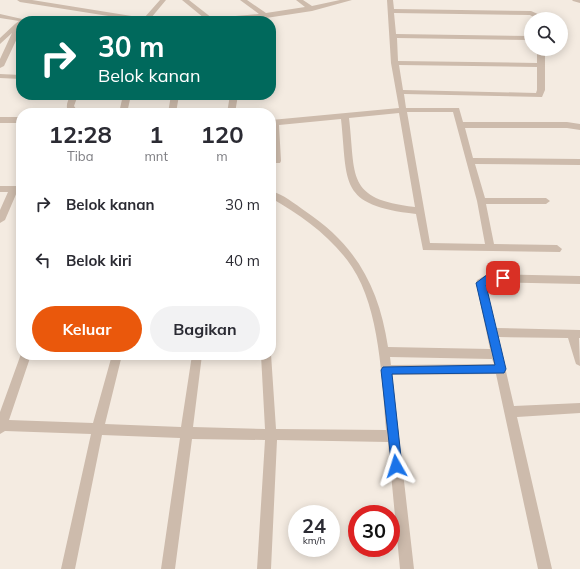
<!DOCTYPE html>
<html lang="id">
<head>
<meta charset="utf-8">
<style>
	:root { --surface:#fff; --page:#f2f2f3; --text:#2b2b33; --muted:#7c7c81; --accent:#ea580c }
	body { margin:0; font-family:Mulish,sans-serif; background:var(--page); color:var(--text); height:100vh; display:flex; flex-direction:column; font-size:15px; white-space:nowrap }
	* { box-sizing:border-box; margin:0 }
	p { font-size:13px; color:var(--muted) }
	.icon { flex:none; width:22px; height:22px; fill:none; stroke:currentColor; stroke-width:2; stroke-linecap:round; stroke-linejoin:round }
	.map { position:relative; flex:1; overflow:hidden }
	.details { position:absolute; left:16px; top:108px; width:260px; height:252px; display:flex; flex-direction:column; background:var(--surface); border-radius:16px; box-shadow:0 2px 10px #0003 }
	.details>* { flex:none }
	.banner { position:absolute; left:16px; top:16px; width:260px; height:84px; border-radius:16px; box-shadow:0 2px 10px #0003; background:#00695c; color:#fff; overflow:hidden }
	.fabs { position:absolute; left:524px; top:12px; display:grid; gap:8px }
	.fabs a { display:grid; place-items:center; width:44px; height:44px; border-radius:50%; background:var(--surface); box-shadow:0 2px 10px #0003; font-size:20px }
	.speed { position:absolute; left:288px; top:505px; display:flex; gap:8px; font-size:20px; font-weight:700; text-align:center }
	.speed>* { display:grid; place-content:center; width:52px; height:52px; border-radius:50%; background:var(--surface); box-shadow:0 2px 10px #0003; line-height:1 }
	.speed small { font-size:10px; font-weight:400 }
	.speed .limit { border:6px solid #d22; background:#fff; color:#111 }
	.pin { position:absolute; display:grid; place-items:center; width:34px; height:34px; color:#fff; margin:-17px; border-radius:8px; box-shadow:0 2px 6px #0006 }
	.me { position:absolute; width:44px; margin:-22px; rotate:354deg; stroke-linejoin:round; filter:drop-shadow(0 0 3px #0008) }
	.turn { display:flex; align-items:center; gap:14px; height:84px; padding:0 16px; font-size:18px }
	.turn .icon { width:52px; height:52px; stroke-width:2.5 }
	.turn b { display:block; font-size:28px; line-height:34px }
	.eta { display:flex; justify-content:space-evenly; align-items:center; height:68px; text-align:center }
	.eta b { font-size:24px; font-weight:700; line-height:28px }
	.button { display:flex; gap:8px; margin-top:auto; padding:8px 16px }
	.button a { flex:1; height:46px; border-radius:24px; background:var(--accent); color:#fff; font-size:16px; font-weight:700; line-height:46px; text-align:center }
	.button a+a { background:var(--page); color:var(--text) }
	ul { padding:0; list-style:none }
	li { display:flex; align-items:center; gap:12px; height:56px; padding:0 16px }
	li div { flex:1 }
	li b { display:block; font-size:15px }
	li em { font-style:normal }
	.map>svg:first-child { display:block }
</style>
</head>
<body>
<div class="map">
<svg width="580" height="569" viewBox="0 0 580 569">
	<rect width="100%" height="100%" fill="#f4ebe1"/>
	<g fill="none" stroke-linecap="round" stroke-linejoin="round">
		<path fill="#cdbbac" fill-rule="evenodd" d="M17,0H32L144,18L160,0H166L151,18H204L182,0H189L212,18L259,14L240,0H247L266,13L305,7L296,0H303L312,6L340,0H352L312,11L266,18L224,21H140L20,2Z
			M387,0H393L394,9L531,11L540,15L543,19H537L530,15L394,13L396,34L531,36V40L397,38L398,61L537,63V49H545V90L542,97L404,94L406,108H459L463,122H567L580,124V130L567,128H465L473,158L580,159V165L475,164L485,198H546L550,201L546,204H486L494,244L557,245L562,249L560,252L423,250L416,214C338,205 348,184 341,119L279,125L281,161L280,163H274L271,120L399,108L391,63ZM399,65L537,67V90L536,93L403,90ZM407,112H453L477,201L485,244L430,243ZM399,113L415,207C345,199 356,176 349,118Z
			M572,0H580V3L573,1Z
			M0,14L31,21H21V30L4,66L0,68V59L12,33L0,44V38L15,24L19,21L0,18Z
			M0,74L21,75V79L0,78Z
			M70,95H78L74,106L79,113H70C64,107 68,102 70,95Z
			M123,95H131L127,113H119Z
			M171,95H179L176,113H168Z
			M230,95H238L235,113H227Z
			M0,117H21V123H0Z
			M0,186H21V192H17L5,220L0,223V210L8,192H0Z
			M271,191C283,194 295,204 305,211C356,245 379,287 388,347L490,349L476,283L477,280L488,274L580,276V284L490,282L486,285L496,328L580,330V338H579L580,366L576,364L575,361L568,338L498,337L514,406L580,403V413L517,417L552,569H538L496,374L392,375L414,569H400L388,442L277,440L271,569H257L265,440L192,439L175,569H161L180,438L102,435L75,569H61L91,434L5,431L0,434V412L21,354L31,355L9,420L93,423L112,355H122L105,424L181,427L192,355H202L193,427L265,429L261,355L271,354L276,429L386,430C382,381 380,309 352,267C332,237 302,216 271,198ZM390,357L492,359L494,364L391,365Z"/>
	</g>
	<path fill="#1a73e8" stroke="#114b97" d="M488,274H503L508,278L503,282L490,281L486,285L506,369L504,373L392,374L402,466L400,470L396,471L392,470L381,370L383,367L495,365L476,283Z"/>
</svg>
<div class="fabs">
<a><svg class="icon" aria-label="search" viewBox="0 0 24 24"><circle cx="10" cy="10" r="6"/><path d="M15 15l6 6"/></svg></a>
</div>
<div class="speed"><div>24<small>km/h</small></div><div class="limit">30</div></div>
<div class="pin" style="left:503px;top:278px;background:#d93025"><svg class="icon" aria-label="arrive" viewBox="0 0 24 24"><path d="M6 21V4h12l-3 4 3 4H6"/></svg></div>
<svg class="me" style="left:396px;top:466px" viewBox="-20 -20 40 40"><path d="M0-17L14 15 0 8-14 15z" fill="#1a73e8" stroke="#fff" stroke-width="4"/></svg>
<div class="banner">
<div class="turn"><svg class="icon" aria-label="right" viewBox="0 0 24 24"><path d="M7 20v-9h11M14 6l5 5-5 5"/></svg><div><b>30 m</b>Belok kanan</div></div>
</div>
<section class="details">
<div class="eta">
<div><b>12:28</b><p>Tiba</p></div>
<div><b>1</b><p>mnt</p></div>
<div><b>120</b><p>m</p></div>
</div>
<ul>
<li><svg class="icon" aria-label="right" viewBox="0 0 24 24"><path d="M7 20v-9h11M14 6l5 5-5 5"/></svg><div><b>Belok kanan</b></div><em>30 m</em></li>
<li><svg class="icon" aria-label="left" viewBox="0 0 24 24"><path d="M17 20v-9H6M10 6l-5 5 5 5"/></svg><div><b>Belok kiri</b></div><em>40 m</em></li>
</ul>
<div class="button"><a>Keluar</a><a>Bagikan</a></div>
</section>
</div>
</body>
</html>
